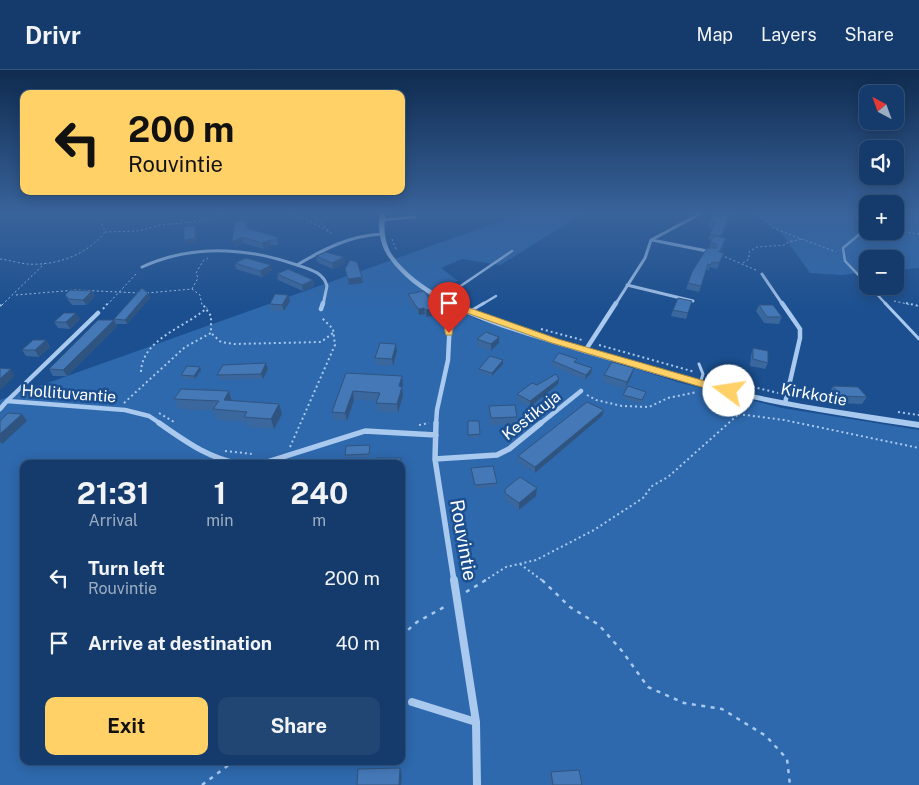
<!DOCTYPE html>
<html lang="en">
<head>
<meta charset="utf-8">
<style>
	:root { --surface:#143b6b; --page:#214673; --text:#f1f3f6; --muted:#9dadc1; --line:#33557e; --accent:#ffd166 }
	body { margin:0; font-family:"Public Sans",sans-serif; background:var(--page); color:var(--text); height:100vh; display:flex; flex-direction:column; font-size:19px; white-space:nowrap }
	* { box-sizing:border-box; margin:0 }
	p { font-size:16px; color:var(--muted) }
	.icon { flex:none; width:28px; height:28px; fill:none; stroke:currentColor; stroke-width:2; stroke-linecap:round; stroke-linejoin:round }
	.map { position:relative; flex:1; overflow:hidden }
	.sheet { position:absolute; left:20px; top:390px; width:385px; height:305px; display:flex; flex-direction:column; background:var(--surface); border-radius:10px; box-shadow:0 2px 12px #0003,0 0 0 1px var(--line) }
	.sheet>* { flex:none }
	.top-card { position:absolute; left:20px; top:20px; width:385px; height:105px; border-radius:10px; box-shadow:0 2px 12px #0003,0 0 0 1px var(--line); background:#ffd166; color:#111; overflow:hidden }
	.needle { width:32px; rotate:319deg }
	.tools { position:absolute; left:859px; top:15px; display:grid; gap:10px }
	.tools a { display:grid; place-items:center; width:45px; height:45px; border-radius:10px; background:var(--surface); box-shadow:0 2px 12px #0003,0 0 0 1px var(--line); font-size:25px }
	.pin { position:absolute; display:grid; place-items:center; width:42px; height:42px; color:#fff; margin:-51px -21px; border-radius:50% 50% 50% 0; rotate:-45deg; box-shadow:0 0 5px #0007 }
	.pin .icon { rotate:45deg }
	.me { position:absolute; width:55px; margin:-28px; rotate:284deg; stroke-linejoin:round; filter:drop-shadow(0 0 4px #0008) }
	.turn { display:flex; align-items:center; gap:18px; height:105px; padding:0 25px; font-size:22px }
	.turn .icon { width:65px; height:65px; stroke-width:2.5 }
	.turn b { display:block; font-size:35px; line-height:42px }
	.eta { display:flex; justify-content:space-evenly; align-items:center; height:85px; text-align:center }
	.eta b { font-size:30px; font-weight:700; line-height:35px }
	.button { display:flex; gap:10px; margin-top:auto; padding:10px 25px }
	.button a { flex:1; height:58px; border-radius:10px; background:var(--accent); color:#111; font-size:20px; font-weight:700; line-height:58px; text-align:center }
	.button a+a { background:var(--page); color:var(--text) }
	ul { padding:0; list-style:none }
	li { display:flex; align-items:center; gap:15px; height:65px; padding:0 25px }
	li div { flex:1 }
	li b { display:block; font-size:19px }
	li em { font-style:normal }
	header { display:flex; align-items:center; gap:30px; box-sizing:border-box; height:70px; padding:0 25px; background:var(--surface); border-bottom:1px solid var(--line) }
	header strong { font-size:24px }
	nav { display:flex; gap:28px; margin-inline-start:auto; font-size:18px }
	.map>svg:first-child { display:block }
</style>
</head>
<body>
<header>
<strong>Drivr</strong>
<nav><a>Map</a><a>Layers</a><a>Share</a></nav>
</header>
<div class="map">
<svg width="919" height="715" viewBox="0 0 919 715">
	<rect width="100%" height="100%" fill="#1b4f8f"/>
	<path fill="#2e69ad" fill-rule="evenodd" d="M526,142H586L500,195L462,189L441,198L458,211L428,223L476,249L681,313L782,338L919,360V715H0V330ZM24,394H401V691H24Z
		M751,142H867L868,161H895V142H919V198L895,200V189H868L867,202L842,205L810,203L782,164Z"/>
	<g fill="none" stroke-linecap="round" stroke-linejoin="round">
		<path stroke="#a9c9ee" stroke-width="1" stroke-dasharray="2 2.5" stroke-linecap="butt" d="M285,142L304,148L333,164
			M313,142L318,151L329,161
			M751,142L764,148L773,158L836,182
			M895,161L919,164
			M105,162L138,161L161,155L202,151L225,142
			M392,169L396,179
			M721,185L758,201
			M0,189C9,190 18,193 27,194C56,196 87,185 105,162L101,152L91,142
			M743,193L749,189V182L757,177L785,175L788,172L802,169
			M192,219L198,208L196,203L203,191L208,188
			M147,223L192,219L200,225L202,235
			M16,225L76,220L139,223
			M894,231L912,235
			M2,235L45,193
			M107,235L137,203"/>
		<path stroke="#a9c9ee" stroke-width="2" stroke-dasharray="2 3" stroke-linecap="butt" d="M906,233L919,236
			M0,236L4,233
			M103,239L108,233
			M541,259L582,270
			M212,264L221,272L234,274L321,272L333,263
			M599,275L695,302
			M141,302C142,269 184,258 207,238
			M709,306L778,323
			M587,325L596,330L622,336L649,337L668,328L697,322
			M124,333L185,277L211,263V246L202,233
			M898,342L919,345
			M159,343L174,352
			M738,344L784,350L919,378
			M419,355L429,353
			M290,377L335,275L333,259L321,247
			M225,381L253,384
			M520,494L543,511
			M484,511L506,497L536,490L594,460L643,428L652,416L668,407L750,334"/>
		<path stroke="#a9c9ee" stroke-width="2.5" stroke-dasharray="4 5.5" stroke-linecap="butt" d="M542,510L570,537L599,555L622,581L648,617L684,633L722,639L766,666L787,689L790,715
			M466,522L486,510
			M401,566L417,552L448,535
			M202,715L234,691"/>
		<path stroke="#a9c9ee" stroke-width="2.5" d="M849,142L868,153
			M381,150L415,147
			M868,157L843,178L845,191L868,215
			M869,216L887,235
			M443,228L512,181
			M481,235L496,226"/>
		<path stroke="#a9c9ee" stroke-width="3" d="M885,233L919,269
			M469,242L484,233
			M699,294L703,304L700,314"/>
		<path stroke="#a9c9ee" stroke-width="3" d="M652,170L712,182
			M297,195C324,179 349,166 381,164
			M142,197C192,174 243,177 294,194C308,199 323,201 327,216L323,235
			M762,204L783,235
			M627,215L693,231
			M615,235L645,188L651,170L698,145"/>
		<path stroke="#a9c9ee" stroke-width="4.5" d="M782,233L800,259V268L785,333
			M321,239L323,233
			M98,243L7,331L125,340L149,346L161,354
			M585,281L616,233
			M0,339L7,331
			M436,354L437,340L448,290L450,250L452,245L464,239
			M540,354L581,321"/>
		<path stroke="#a9c9ee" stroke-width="5.5" d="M159,353C185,371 209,389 241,394
			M436,353L435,389L454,511
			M435,389L497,385L509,379L541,353
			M246,394L267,392L365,361L436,365"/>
		<path stroke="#a9c9ee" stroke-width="8" d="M454,510L476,652L477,715
			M412,632L476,652"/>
		<path fill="#a9c9ee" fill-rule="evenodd" d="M380,142H386C383,157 384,173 393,186C429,236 524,260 580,277C637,294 694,311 752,324C807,336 863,343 919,352V358C863,349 807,341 752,329C693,316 635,298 577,281C519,263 426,240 390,189C379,175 378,159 380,142Z"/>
	</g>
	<path fill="#3a679d" d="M405,142H418L417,144L405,145Z
		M733,142L721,167L724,174L720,183H724L717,199L710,197L709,200H706L699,222L686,219L692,202L710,178H709L712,170L708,169L712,159L708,158L710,147Z
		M248,156V159L277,167L278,175H271L264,179L243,173L234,177Z
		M316,186L345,193L333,199L317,192Z
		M235,193L272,200L262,207L236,199Z
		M277,204L313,210L314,216L303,221L278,210Z
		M92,221L95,226L86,235H72L68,230L65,225Z
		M148,223L150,228L127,254H116L117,256L67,306H53L49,299L114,250V249Z
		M408,224L437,245L426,247L425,244L419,245L408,230Z
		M288,225L290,231L284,241H271L270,234Z
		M692,231L686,249L671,246L673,240Z
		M759,235L782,247L779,254L764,253L756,241Z
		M80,249L70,259L58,258L54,252Z
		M477,269L499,273L491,281L477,276Z
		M46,270L50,277L39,287L26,286L22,280Z
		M396,274L397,281L393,296L376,295L375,288Z
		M753,278L768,293L765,299L750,296L751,285Z
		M577,289L576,293L592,298L591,303L585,310L552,296L553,291Z
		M266,293L268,299L263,309L219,310L217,305Z
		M503,294L492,306L479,302V299Z
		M200,297L201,300L195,309H182L181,305Z
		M346,303L403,315L402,317L403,325L398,343L377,341L376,333L377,331L354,330L347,351L334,350L332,342Z
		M604,305H632L625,319L603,312Z
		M559,309L558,314L530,337L517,330V324L537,315Z
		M833,316L867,327L862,334L836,333L829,323Z
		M229,321L232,330L279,334L282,344L274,359L247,357L246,352L217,350L214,341L178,339L174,329Z
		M646,322L641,334L622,328L623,325Z
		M489,336L517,347V354L490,355L489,343Z
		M602,346L535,403L518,392V386Z
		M468,351L480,364L479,368H468Z
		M370,375V387L345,388V385Z
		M471,398L497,413V416L475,419L471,402Z
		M505,419L536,426L519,440L505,430Z
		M551,702L582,715H551L549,707Z"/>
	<path fill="#305480" d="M732,142H733L719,172L721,166Z
		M195,156L197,161V173L186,175L184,170Z
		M242,167L243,173L234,177L232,172Z
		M270,170L271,175L264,179L262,173Z
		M344,187L345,193L333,199L332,193Z
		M271,195L272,200L262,207L260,201Z
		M362,207L363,213L349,215L348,209Z
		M313,210L314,216L303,221L302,215Z
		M92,221L95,226L86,235L83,230Z
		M148,223L150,228L127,254L125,250Z
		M288,225L290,231L284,241L282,235Z
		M424,238L425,244L419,245L418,239Z
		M436,238L437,245L426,247V240Z
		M76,243L80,249L70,259L66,252Z
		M114,250L117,256L67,306L63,300Z
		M499,267V273L491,281V274Z
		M46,270L50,277L39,287L35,280Z
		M396,274L397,281L393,296L392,289Z
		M503,290V294L492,306V303Z
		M266,293L268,299L263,309L261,304Z
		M200,297L201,300L195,309L194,306Z
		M592,298L591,303L585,310L586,305Z
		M634,298L632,305L625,319L627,312Z
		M11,299L15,306L0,320V309Z
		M402,306L403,315L399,325V316Z
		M559,309L558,314L530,337V331Z
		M402,317L403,325L398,343L397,334Z
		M229,321L232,332L224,330Z
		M353,321L354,330L347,351L345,343Z
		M279,334L282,344L274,359L271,349Z
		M604,340L602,346L535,403V397Z
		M22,344L27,351L2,374L0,372V364Z
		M537,418L536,426L519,440V433Z
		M400,698L402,706L401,715H399Z"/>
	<path fill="#4478b7" stroke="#305480" d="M712,142H732L721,166L710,164L715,153L709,152L712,147H710Z
		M247,151L246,158L277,167V170H270L262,173L242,167L232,172L235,152Z
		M195,156V168L184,170V157Z
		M714,166L726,168L719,182L724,183L719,193L712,192L711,195L708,194L701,216L688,213L692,202L707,178H717L716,174L710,172Z
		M326,182L344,187L332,193L316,186Z
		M246,188L271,195L260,201L235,193Z
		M350,190L357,192L362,207L348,209L345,199Z
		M288,199L313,210L302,215L277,204Z
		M142,218L148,223L125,250L114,249Z
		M70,220L92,221L83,230L69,229L65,225Z
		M424,221L436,238L426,240L424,238L418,239L408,224Z
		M275,224L288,225L282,235L270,234Z
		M678,228L692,231L688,243L673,240Z
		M759,235H773L782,247H767Z
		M64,243H76L66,252H54Z
		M98,250H114L63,300L49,299Z
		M486,262L499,267L491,274L477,269Z
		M33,270H46L35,280H22Z
		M380,273L396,274L392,289L375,288Z
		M753,278L768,281V293L753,289Z
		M559,283L577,289L574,292L592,298L586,305L553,291Z
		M490,286L503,290L492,303L479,299Z
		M612,292L634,298L627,312L604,305Z
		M266,293L261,304L217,305L223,295Z
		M187,296L200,297L194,306L181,305Z
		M0,298L11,299L0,309Z
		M346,303L402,306L399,316L402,317L397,334L376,333L380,323L353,321L345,343L332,342Z
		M556,304L559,309L530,331L517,324L532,313L537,315Z
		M628,316L646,322L642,330L623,325Z
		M833,316L858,317L867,327L840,326Z
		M181,319L229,321L224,330L279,334L271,349L244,347L247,342L213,339L219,331L174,329Z
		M587,332L604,340L535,397L518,386Z
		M515,335L517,347L491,348L489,336Z
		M8,343L22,344L0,364V351Z
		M468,351H479L480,364L468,365Z
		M370,375L369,384L345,385L346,376Z
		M376,388H401L400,394H375Z
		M493,396L497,413L475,415L471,398Z
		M520,407L537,418L519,433L505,423V419Z
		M400,698L399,715H357L358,699Z
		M579,700L582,715H553L551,702Z"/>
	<linearGradient id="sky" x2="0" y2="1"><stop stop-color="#0f2b4f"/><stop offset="0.59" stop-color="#39639b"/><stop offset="1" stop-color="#39639b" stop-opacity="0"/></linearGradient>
	<rect width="919" height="242" fill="url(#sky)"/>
	<path fill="#ffd166" stroke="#a68842" d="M461,237H467L558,269L733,319L734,321L733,324H725L552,273L464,242L454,250L452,265H446C441,251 449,244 461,237Z"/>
	<g text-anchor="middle" stroke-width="5" stroke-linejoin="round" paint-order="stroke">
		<g font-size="16" fill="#fff" stroke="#1b4f8f">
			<text transform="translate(69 323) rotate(4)" y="6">Hollituvantie</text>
			<text transform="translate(814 324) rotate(10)" y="6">Kirkkotie</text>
			<text transform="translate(531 345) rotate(-38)" y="6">Kestikuja</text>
		</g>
		<g font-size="19" fill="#fff" stroke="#1b4f8f">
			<text transform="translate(464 470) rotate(80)" y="7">Rouvintie</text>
		</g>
	</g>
</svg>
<div class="tools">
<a><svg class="needle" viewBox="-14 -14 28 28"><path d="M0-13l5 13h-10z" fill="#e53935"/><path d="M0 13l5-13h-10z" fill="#9dadc1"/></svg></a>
<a><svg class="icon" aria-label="sound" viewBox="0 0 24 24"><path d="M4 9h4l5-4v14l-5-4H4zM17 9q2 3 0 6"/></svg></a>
<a>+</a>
<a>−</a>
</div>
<div class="pin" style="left:449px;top:263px;background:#d93025"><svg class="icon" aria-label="arrive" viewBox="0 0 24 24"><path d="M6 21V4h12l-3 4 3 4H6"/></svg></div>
<svg class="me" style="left:729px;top:321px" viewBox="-20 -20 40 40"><circle r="19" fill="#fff"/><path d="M0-13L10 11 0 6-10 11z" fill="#ffd166"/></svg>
<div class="top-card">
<div class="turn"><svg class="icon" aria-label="left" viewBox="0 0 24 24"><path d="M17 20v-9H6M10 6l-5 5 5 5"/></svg><div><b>200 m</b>Rouvintie</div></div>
</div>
<section class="sheet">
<div class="eta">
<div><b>21:31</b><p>Arrival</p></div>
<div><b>1</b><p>min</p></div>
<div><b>240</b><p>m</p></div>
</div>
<ul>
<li><svg class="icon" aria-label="left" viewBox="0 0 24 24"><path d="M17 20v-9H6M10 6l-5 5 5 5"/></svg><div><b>Turn left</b><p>Rouvintie</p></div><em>200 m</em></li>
<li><svg class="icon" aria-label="arrive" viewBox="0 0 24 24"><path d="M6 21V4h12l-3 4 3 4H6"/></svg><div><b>Arrive at destination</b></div><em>40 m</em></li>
</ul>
<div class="button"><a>Exit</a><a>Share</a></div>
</section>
</div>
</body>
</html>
